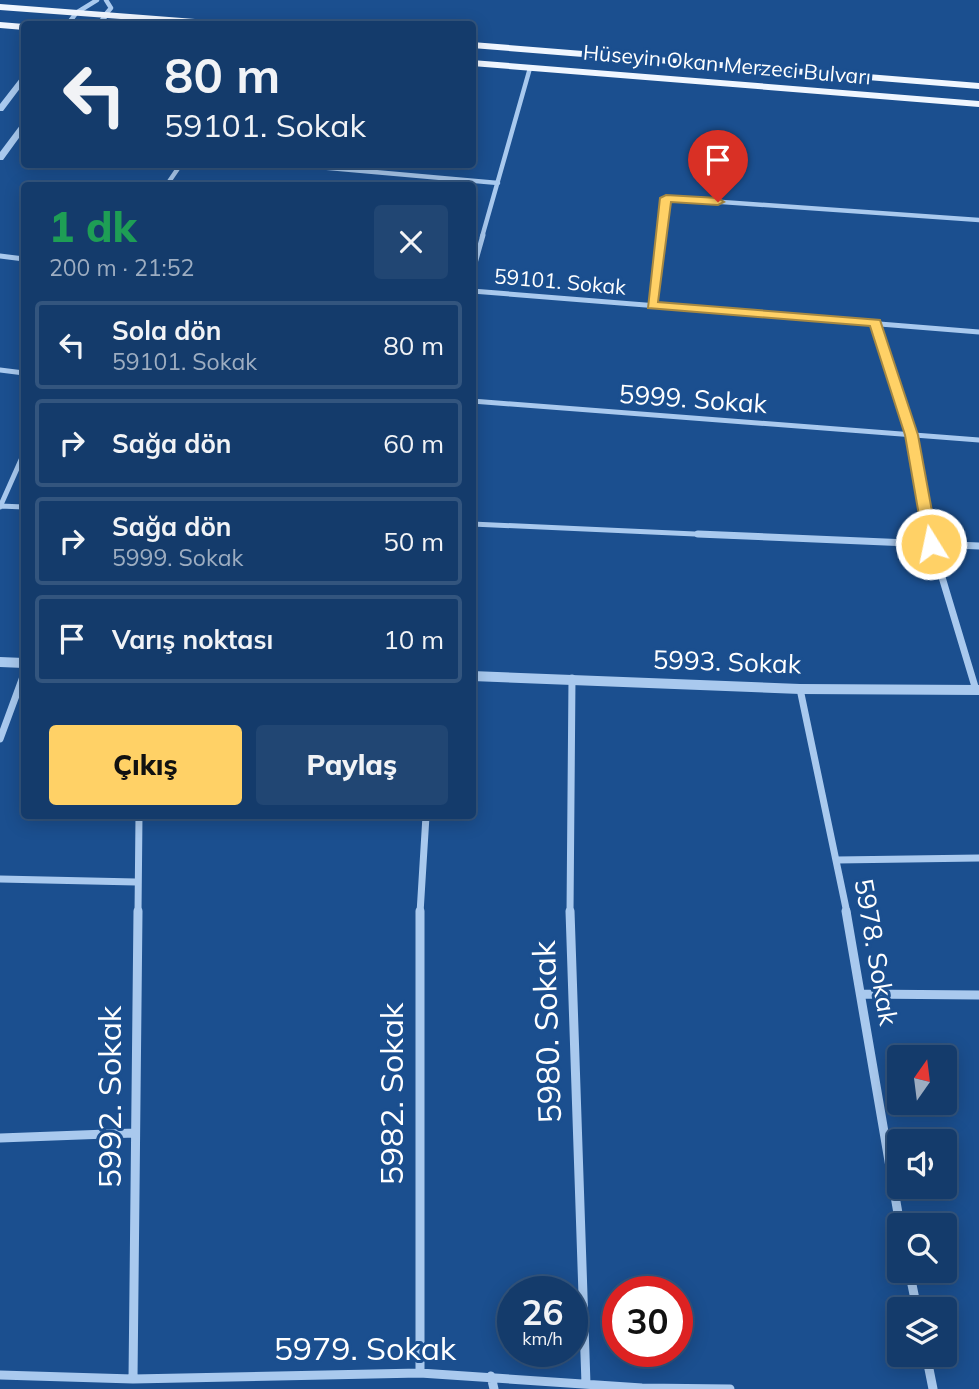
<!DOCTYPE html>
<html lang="tr">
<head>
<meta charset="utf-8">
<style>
	:root { --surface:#143b6b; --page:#214673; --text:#f1f3f6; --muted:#9dadc1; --line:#33557e; --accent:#ffd166 }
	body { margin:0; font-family:Mulish,sans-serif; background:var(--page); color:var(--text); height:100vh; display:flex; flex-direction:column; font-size:26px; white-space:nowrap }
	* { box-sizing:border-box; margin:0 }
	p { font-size:23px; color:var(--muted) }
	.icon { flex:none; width:38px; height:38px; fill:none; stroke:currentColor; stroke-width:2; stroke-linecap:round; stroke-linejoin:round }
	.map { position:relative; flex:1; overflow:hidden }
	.side { position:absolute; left:21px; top:182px; width:455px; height:637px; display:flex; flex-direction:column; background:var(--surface); border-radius:7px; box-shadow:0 4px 18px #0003,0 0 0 2px var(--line) }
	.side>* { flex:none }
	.banner { position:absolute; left:21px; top:21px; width:455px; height:147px; border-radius:7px; box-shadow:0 4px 18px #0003,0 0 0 2px var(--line); background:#143b6b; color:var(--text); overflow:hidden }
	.needle { width:46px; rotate:14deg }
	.buttons { position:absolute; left:887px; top:1045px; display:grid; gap:14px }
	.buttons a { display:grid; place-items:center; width:70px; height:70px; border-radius:7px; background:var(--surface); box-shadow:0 4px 18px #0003,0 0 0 2px var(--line); font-size:35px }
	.speed { position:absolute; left:497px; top:1276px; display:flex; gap:14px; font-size:35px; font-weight:700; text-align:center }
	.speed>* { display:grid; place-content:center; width:91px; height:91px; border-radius:50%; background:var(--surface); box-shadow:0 4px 18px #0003,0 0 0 2px var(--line); line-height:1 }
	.speed small { font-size:18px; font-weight:400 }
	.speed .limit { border:10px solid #d22; background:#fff; color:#111 }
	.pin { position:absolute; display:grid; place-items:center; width:60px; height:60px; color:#fff; margin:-72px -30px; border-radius:50% 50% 50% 0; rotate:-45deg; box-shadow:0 0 7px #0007 }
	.pin .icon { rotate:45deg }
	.me { position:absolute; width:77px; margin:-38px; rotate:350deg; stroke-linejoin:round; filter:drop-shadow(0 0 5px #0008) }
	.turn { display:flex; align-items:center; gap:24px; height:147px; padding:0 28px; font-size:32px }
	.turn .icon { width:91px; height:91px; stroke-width:2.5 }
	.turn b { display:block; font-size:49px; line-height:60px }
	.round { display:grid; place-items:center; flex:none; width:74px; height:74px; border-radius:7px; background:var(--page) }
	.headline { display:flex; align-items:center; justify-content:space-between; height:119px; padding:0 28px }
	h1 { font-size:42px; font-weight:800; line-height:52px; color:#1e9e55 }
	.cta { display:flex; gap:14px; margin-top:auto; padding:14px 28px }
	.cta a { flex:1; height:80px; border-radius:7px; background:var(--accent); color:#111; font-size:28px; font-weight:800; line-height:80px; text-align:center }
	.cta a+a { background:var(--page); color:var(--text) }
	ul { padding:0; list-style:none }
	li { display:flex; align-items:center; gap:21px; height:88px; margin:0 14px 10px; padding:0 14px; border:4px solid var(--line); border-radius:7px }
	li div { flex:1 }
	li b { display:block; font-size:26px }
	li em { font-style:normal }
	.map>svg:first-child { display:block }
</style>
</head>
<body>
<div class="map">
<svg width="979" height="1389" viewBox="0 0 979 1389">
	<rect width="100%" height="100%" fill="#1b4f8f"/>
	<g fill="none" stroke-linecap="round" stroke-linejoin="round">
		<path stroke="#a9c9ee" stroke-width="4.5" d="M76,13L97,0
			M105,15L111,8L106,0
			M284,164L498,183
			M166,186L181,164
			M482,237L530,68
			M661,237L666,198L979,220"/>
		<path stroke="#a9c9ee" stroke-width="5" d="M0,256L24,259
			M472,274L483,235
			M472,291L979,332
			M652,305L661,235
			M876,323L911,435L929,536
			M0,370L24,373
			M472,401L979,440
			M0,506L24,507
			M0,507L24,453
			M472,524L739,536"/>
		<path stroke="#a9c9ee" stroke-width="7" d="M698,534L979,546
			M929,534L976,690
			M800,689L847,913
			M0,739L24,674
			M837,860L979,858
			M0,879L136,882
			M138,913L139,816
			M420,913L426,816
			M570,913L572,678"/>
		<path stroke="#a9c9ee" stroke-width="9" d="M570,911L586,1384
			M846,911L900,1225
			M861,994L979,995
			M0,1138L134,1133
			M909,1270L917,1309
			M926,1354L933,1389
			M420,1373V911
			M0,1375L133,1379L420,1373L642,1388L730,1389
			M491,1376L494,1389
			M133,1379L138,911"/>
		<path fill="#a9c9ee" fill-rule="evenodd" d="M74,12L79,13L71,24H65Z
			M103,14L109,15L103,24H97Z
			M21,77H24V83L3,111H0V104Z
			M21,124H24V131L3,160H0V152Z
			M0,657L24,658V668L0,667Z
			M472,671L800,684L979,685V695L800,694L472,681Z"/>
		<path fill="#f0f6ff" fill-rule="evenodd" d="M0,4L221,21L226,24H188L0,10Z
			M0,22L24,24H26L24,30L0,28Z
			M472,42L979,83V89L472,48Z
			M472,60L979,101V107L472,66Z"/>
	</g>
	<path fill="#ffd166" stroke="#a68842" stroke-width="2" d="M666,195L718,198L724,202L718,205L671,202L658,302L880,320L918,435L938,544L936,548L931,550L924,544L905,435L870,326L648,308L660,198Z"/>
	<g text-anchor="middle" stroke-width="6" stroke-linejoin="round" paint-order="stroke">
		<g font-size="21" fill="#fff" stroke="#1b4f8f">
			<text transform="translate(727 65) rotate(5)" y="7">Hüseyin Okan Merzeci Bulvarı</text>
			<text transform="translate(560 282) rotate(5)" y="7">59101. Sokak</text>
		</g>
		<g font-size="26" fill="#fff" stroke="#1b4f8f">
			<text transform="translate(693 399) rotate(4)" y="9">5999. Sokak</text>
			<text transform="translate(727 662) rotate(2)" y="9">5993. Sokak</text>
			<text transform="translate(876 952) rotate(80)" y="9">5978. Sokak</text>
		</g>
		<g font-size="32" fill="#fff" stroke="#1b4f8f">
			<text transform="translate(547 1032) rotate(-92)" y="11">5980. Sokak</text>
			<text transform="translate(392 1094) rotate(-90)" y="11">5982. Sokak</text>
			<text transform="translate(110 1097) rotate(-90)" y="11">5992. Sokak</text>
			<text x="365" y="1360">5979. Sokak</text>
		</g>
	</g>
</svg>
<div class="buttons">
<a><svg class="needle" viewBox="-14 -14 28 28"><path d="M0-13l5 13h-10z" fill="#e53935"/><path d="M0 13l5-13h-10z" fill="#9dadc1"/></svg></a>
<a><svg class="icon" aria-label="sound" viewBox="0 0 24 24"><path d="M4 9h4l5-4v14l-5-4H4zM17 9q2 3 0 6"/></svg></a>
<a><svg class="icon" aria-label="search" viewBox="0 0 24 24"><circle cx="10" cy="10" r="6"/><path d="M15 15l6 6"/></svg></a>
<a><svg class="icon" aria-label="layers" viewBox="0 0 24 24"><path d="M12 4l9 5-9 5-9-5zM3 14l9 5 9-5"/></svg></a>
</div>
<div class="speed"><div>26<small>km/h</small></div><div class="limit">30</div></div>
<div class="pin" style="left:718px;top:202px;background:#d93025"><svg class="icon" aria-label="arrive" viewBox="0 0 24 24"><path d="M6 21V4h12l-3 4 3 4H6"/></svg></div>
<svg class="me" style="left:931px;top:544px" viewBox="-20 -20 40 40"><circle r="17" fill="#ffd166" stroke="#fff" stroke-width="3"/><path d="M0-11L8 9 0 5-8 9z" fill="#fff"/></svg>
<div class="banner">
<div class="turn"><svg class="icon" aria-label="left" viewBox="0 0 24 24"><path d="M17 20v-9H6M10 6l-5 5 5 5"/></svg><div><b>80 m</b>59101. Sokak</div></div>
</div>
<section class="side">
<div class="headline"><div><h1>1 dk</h1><p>200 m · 21:52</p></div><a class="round"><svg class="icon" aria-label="close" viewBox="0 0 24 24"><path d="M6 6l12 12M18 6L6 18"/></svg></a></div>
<ul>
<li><svg class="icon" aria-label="left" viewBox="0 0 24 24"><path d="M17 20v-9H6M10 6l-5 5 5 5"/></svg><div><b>Sola dön</b><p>59101. Sokak</p></div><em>80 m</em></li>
<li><svg class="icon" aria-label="right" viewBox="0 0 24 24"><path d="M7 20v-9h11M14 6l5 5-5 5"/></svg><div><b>Sağa dön</b></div><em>60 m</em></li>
<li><svg class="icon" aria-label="right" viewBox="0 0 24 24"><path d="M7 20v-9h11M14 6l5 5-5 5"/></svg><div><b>Sağa dön</b><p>5999. Sokak</p></div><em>50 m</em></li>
<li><svg class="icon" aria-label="arrive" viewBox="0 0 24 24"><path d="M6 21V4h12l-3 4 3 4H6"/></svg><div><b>Varış noktası</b></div><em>10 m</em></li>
</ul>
<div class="cta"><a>Çıkış</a><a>Paylaş</a></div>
</section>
</div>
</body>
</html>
